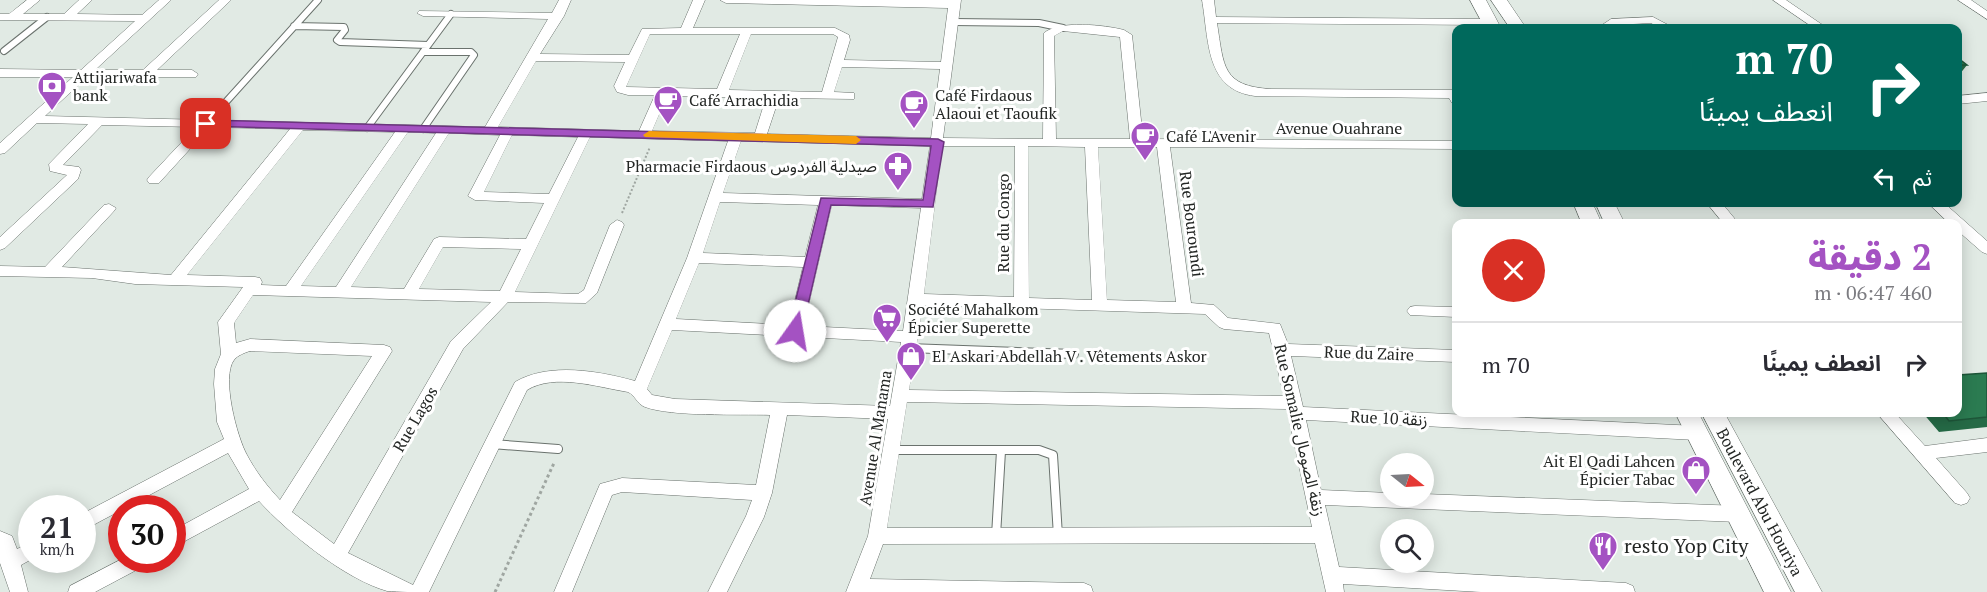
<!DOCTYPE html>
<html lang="ar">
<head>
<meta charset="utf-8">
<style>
	:root { --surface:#fff; --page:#f2f2f3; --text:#2b2b33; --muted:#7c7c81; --line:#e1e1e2; --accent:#a452c2 }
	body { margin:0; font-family:"PT Serif","Noto Sans Arabic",serif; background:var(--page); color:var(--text); direction:rtl; height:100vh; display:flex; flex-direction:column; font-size:22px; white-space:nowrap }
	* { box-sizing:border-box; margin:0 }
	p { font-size:20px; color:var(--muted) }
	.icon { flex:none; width:33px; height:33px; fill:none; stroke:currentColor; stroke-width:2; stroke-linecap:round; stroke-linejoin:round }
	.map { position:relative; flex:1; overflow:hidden; direction:ltr }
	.panel { position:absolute; left:1452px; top:219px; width:510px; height:198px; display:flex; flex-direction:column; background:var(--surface); border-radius:12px; box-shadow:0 3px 15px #0003; direction:rtl }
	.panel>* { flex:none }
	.banner { position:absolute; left:1452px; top:24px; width:510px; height:183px; border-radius:12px; box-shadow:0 3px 15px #0003; direction:rtl; background:#00695c; color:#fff; overflow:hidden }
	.needle { width:39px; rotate:108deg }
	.buttons { position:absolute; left:1380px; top:453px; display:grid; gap:12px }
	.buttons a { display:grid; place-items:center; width:54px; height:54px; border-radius:50%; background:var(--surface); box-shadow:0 3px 15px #0003; font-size:30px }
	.speed { position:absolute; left:18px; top:495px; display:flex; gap:12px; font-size:30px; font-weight:700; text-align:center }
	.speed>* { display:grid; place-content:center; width:78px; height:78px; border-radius:50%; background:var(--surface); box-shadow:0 3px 15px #0003; line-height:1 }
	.speed small { font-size:15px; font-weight:400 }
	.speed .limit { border:9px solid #d22; background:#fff; color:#111 }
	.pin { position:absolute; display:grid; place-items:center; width:51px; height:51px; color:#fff; margin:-26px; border-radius:12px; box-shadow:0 3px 9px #0006 }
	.me { position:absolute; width:66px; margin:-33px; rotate:13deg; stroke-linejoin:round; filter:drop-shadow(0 0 4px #0008) }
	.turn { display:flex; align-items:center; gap:21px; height:126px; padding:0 30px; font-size:27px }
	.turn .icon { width:78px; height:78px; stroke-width:2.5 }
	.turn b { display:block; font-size:42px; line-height:51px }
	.then { display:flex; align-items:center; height:57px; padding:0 30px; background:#0003; gap:12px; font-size:22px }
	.round { display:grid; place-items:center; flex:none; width:63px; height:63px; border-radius:32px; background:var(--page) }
	.head { display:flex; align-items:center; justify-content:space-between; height:102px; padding:0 30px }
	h1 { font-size:36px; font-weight:800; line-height:45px; color:var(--accent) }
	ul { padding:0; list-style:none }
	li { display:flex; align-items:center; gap:18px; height:84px; padding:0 30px; border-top:2px solid var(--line) }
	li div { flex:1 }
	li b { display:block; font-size:22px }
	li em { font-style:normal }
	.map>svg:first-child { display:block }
</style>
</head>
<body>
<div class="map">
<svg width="1987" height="592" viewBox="0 0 1987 592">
	<rect width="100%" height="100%" fill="#e1eae4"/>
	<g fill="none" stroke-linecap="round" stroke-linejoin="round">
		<g stroke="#6a726d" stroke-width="8">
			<path id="lane-far1" d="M953,22L1039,23L1063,28
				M294,26L344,27L345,30L337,40L340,42L428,45
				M4,51L47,17
				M423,52H471L474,55L423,129
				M206,124L318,0
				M367,128L451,14"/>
		</g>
		<g stroke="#6a726d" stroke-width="10">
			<path id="lane" d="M908,348L1074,354
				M492,444L558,449
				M890,450H1039L1053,455L1058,536
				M996,536L1001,451"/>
		</g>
		<g stroke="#6a726d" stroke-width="1">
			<path id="street" d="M27,0H40L23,14H64L79,0H92L77,14L142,15L159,0H171L95,70H143L219,0H231L157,70H192L198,74L196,77H87L45,116L485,127L548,19L423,16L417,13L419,11L552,13L559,0H571L564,16L540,54L629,55L642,29L681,28L693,0H705L693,28H835L849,35L850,40L844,60L941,62L948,8L726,3L720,0H961L943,138L1043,139L1044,33C1059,20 1105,25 1124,30L1132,35L1143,139L1456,141V149L1170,147L1191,303L1214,305L1228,318L1280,324L1288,344L1456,350V362L1291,356L1303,407L1697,426L1703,428L1705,433L1703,438L1697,440L1306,420L1321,490L1390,493V496H1424V494L1739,506L1745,509L1748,514L1745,519L1739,522L1325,505L1339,567L1626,583L1633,586L1635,592H1481L1343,584L1344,592H1326L1315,543L883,544L870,579L1084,583L1091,586L1093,592H846L868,536L888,419L787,415L772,493L764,517L727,592H708L746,516L752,500L622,492L612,495L572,592H554L600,484L622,478L756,485L770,415C737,414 673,417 645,407C637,404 635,395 628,392C597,387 555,373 527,390L429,592C416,592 399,592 387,591C345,579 288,533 259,501L172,548V531L249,489L228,453L82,531V514L224,439L217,422L214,384L215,369L221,354L218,322L243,287L135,284L92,278L0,276V266L45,267L104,205L109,204L116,208L114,211L62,267L171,275L290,129L210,127L159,183H149L147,180L149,177L196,127L102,125L63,165L79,167L81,170L78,179L5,248L0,250V237L67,175L50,171L49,164L88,124L37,123L5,153L0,154V143L73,77H0V69L81,70L135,21L0,20V14H9ZM1063,31L1120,37L1130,139H1056L1054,36ZM650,34H740L717,89L626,87ZM751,34H833L838,37L822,92L729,90ZM536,61L625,62L614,86L617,92L628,95H655L639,131L498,127ZM842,67L940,69L931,138L767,134L779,98L854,99V93L834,92ZM667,96L766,98L755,133L652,131ZM303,130L395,132L286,286L261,285L262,282L260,278L255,277L187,275ZM408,132L436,133L336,287L301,286ZM449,133L500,135L468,196L475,200L544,203L526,239L439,237L434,239L404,289L351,287ZM512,135L578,137L549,194L484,192ZM590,137L728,141L687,258L635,381C599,371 549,362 515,382L413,585L348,553L463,349L508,302L586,303L597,293L624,225L622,222L617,220L610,225L584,290L578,294L515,292ZM741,141L930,146L922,199L723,193ZM942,146H1015L1014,297L924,294ZM1028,146L1085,147L1092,300L1029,298ZM1098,147H1157L1176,302L1107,300ZM720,202L818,205L805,257L703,253ZM832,205L921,208L903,331L804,326ZM443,247L521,249L500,291L419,289ZM699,263L803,267L789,325L676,319ZM253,295L491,302L451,341L334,544L292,512L392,351L390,347L384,345L250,339L236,343L234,323ZM923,305L1205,314L1219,327L1224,329L1269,333L1284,396L909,390ZM672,330L901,342L890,406L675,399L652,395L647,389ZM250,351L372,356L280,500C267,486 256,472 247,455C237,437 221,377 234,360C238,355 244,353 250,351ZM907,402L1287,409L1312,527L887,528Z
				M1202,0H1214L1216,17L1489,19L1495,22L1489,25L1217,23C1224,67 1222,86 1271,89L1454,90L1456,91V104L1452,103L1449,98L1255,96C1205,90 1209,40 1202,0Z
				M1773,0H1786L1827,28H1814Z
				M1958,0H1971L1987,11V19Z
				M1653,17L1674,28H1660L1651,23L1615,25L1617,28H1605L1602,25L1611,19Z
				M1987,93V101L1958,104V96Z
				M1706,202H1721L1739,224H1724Z
				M1927,202H1943L1987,241V254L1982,252L1958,231V224H1950Z
				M1415,306L1456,307V317L1410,315L1407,311L1410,307Z
				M1876,412H1894L1925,446L1987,438V452L1936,458L1967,493L1970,498L1967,503L1961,505L1955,503Z
				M0,531L12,536L17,549L32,542V559L21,565L28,592H10L0,563Z
				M122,559L146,560L144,566L95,592H68L70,586Z"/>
		</g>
		<g stroke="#6a726d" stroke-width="1">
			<path id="secondary" d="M1470,0H1486L1501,28H1485Z
				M1491,0H1507L1526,28H1510Z
				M1573,202H1592L1602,224H1582Z
				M1595,202H1614L1625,224H1605Z
				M1675,412H1698L1791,592H1764Z
				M1701,412H1724L1822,592H1795Z"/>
		</g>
		<path stroke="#9fa6a1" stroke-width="2" stroke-dasharray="2 2" stroke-linecap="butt" d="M622,213L650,147"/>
		<path stroke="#9fa6a1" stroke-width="3" stroke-dasharray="3 3" stroke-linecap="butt" d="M495,592L554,463"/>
		<use href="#lane-far1" stroke="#fff" stroke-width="6"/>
		<use href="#lane" stroke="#fff" stroke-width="8"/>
		<use href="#street" fill="#fff" fill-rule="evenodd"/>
		<use href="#secondary" fill="#fff" fill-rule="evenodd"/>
	</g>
	<path fill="#256a46" d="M1958,58L1967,65L1959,75H1958Z
		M1987,373V427L1939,432L1922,412H1958Z"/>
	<path fill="#2b7b51" stroke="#1e5639" stroke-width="1.5" d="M1958,58L1967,65H1958Z
		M1987,373V417L1949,421L1942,412H1958V375Z"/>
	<path fill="#a452c2" stroke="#6b357e" stroke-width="1.5" d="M206,120L938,139L944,142L933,207L831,205L802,331L795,336L788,331L821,198L923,200L931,146L202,126L200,124Z"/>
	<path fill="#f59e0b" d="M649,131L856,136L861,140L856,144L645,137L643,135Z"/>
	<defs>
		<g id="bank-pin" transform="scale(1.5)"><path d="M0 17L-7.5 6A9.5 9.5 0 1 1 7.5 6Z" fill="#a452c2" stroke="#fff"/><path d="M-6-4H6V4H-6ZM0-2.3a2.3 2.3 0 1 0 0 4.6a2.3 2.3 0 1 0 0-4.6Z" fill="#fff"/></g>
		<g id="cafe-pin" transform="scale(1.5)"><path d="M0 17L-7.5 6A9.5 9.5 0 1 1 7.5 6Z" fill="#a452c2" stroke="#fff"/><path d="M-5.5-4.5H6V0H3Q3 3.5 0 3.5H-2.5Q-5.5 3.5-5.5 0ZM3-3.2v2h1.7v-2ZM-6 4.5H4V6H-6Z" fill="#fff"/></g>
		<g id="pharmacy-pin" transform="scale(1.5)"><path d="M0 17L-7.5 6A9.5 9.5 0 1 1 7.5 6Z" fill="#a452c2" stroke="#fff"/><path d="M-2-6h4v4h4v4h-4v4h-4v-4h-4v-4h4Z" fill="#fff"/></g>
		<g id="supermarket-pin" transform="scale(1.5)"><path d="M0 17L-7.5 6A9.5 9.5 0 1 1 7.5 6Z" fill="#a452c2" stroke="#fff"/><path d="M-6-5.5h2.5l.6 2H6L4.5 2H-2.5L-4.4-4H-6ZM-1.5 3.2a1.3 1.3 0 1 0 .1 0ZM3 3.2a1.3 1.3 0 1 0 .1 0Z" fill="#fff"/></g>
		<g id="shop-pin" transform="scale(1.5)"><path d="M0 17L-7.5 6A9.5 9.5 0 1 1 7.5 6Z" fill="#a452c2" stroke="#fff"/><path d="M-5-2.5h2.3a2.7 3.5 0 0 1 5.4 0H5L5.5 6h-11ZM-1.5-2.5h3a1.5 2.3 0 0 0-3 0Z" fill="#fff"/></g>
		<g id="restaurant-pin" transform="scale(1.5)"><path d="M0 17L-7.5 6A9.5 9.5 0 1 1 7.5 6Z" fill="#a452c2" stroke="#fff"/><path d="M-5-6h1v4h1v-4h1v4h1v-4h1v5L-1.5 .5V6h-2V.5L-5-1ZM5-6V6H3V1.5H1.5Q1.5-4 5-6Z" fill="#fff"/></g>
	</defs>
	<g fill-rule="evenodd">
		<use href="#bank-pin" x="52" y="86"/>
		<use href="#cafe-pin" x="668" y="100"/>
		<use href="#cafe-pin" x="914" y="104"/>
		<use href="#cafe-pin" x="1145" y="136"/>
		<use href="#pharmacy-pin" x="898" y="166"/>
		<use href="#supermarket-pin" x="887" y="318"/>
		<use href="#shop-pin" x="911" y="356"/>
		<use href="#shop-pin" x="1696" y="470"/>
		<use href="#restaurant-pin" x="1603" y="546"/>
	</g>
	<g text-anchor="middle" stroke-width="6" stroke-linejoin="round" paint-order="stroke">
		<g font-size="16" fill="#232624" stroke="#fff" text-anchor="start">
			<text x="73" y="83">Attijariwafa<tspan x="73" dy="18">bank</tspan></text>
			<text x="935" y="101">Café Firdaous<tspan x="935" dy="18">Alaoui et Taoufik</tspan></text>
			<text x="689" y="106">Café Arrachidia</text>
			<text x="1166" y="142">Café L'Avenir</text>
			<text x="877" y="172" text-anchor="end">Pharmacie Firdaous صيدلية الفردوس</text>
			<text x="908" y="315">Société Mahalkom<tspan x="908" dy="18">Épicier Superette</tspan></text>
			<text x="932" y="362">El Askari Abdellah V . Vêtements Askor</text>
			<text x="1675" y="467" text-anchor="end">Ait El Qadi Lahcen<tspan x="1675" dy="18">Épicier Tabac</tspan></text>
		</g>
		<g font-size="16" fill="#232624" stroke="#fff">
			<text x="1339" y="134">Avenue Ouahrane</text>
			<text transform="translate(1003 223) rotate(-90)" y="6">Rue du Congo</text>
			<text transform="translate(1192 224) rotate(83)" y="6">Rue Bouroundi</text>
			<text transform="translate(1369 353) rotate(2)" y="6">Rue du Zaire</text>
			<text transform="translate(1389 418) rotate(3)" y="6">Rue 10 زنقة</text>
			<text transform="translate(415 419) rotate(-60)" y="6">Rue Lagos</text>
			<text transform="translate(1300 430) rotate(77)" y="6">Rue Somalie زنقة الصومال</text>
			<text transform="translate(875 438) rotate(-81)" y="6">Avenue Al Manama</text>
			<text transform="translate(1760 502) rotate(62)" y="6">Boulevard Abu Houriya</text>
		</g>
		<g font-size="20" fill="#232624" stroke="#fff" text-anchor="start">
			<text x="1624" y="553">resto Yop City</text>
		</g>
	</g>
</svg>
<div class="buttons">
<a><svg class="needle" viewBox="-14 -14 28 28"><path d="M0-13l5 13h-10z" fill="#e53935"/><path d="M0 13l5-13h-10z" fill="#7c7c81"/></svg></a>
<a><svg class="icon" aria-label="search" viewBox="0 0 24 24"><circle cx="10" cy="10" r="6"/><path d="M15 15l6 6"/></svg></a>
</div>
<div class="speed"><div>21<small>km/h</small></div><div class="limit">30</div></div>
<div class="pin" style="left:206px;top:124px;background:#d93025"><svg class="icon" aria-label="arrive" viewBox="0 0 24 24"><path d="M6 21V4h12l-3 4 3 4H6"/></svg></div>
<svg class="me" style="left:795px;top:331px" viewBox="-20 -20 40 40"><circle r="19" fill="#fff"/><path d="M0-13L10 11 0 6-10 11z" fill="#a452c2"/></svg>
<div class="banner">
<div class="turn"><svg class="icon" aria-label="right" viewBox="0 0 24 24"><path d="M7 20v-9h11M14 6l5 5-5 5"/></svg><div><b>70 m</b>انعطف يمينًا</div></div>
<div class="then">ثم<svg class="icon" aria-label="left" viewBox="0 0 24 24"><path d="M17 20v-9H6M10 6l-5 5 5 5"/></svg></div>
</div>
<section class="panel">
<div class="head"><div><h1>2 دقيقة</h1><p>460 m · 06:47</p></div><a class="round" style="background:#d93025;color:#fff"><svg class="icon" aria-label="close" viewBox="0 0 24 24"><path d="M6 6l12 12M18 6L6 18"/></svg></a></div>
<ul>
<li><svg class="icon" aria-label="right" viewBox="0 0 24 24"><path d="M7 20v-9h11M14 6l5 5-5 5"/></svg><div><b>انعطف يمينًا</b></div><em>70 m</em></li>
</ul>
</section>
</div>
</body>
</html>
